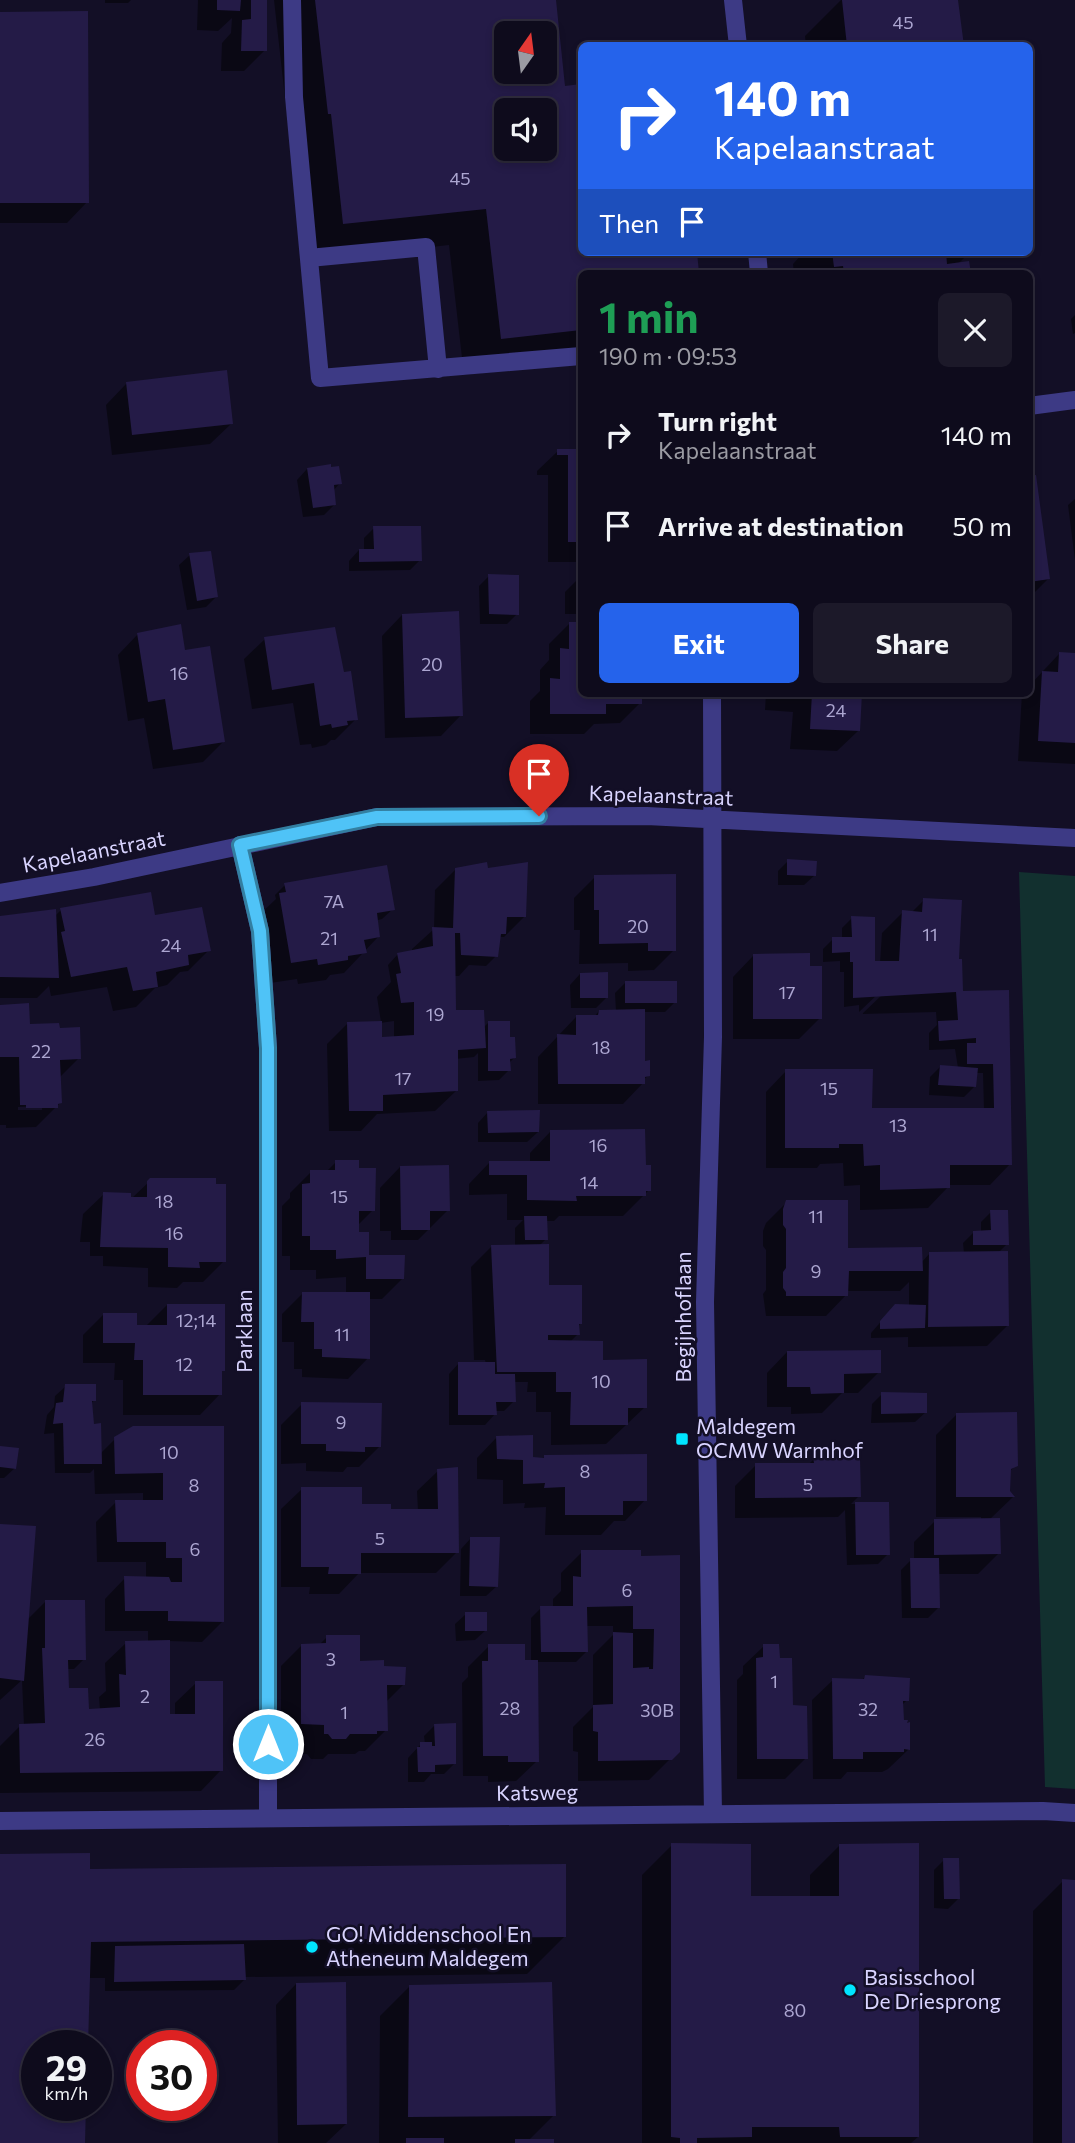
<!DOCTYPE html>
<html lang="en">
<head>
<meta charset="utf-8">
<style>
	:root { --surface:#0e0b1c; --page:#1c1929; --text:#f1f3f6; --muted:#9b9ba3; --line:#2e2b3b; --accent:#2563eb }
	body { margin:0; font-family:Commissioner,sans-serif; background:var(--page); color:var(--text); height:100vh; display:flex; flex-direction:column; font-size:26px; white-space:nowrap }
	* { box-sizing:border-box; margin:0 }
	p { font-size:23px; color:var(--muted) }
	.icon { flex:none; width:38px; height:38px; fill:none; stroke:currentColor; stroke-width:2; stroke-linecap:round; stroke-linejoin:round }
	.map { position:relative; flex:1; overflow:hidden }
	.panel { position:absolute; left:578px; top:270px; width:455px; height:427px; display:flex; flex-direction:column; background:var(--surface); border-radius:10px; box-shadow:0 4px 10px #0003,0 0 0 2px var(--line) }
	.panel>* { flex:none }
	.hud { position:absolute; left:578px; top:42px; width:455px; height:214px; border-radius:10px; box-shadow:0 4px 10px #0003,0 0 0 2px var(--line); background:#2563eb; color:#fff; overflow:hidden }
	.needle { width:46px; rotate:14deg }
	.buttons { position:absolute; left:494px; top:21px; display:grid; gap:14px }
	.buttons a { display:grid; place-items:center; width:63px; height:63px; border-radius:10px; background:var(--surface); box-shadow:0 4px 10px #0003,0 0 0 2px var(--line); font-size:35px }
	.speed { position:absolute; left:21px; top:2030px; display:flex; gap:14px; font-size:35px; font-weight:700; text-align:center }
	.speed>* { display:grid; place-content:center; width:91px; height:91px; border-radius:50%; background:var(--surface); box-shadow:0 4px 10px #0003,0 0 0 2px var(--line); line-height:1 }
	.speed small { font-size:18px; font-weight:400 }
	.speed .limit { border:10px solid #d22; background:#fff; color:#111 }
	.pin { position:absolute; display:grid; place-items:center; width:60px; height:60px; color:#fff; margin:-72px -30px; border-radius:50% 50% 50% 0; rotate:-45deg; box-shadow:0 0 7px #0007 }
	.pin .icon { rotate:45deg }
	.me { position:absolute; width:77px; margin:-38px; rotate:0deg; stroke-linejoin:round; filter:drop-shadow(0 0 5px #0008) }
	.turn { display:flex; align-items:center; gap:24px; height:147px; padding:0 21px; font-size:32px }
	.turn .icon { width:91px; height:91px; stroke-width:2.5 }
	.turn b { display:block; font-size:49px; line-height:60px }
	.then { display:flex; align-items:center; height:66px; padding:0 21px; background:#0003; gap:14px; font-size:26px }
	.round { display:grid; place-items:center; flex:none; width:74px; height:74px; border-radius:10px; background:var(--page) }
	.head { display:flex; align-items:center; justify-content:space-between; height:119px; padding:0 21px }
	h1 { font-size:42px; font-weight:700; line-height:52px; color:#1e9e55 }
	.button { display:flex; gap:14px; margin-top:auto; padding:14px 21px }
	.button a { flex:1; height:80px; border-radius:10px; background:var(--accent); color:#fff; font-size:28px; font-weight:700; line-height:80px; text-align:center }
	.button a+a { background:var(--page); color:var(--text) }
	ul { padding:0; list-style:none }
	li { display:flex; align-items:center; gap:21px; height:91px; padding:0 21px }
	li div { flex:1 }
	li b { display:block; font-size:26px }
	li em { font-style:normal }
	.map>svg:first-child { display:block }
</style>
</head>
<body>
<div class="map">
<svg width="1075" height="2143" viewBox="0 0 1075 2143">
	<rect width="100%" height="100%" fill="#130f26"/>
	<path fill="#12302f" d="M1019,872L1075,876V1789L1045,1787Z"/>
	<path fill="#0007" fill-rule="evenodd" d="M105,0H131L128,3H105Z
		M198,0H265V50L244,71H221L222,43L231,33L232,18L218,31L197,30Z
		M274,0H554L564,88L581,86V252H695L698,273H581V362L464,375L449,245L307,261L291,151ZM506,33H544V72H506ZM506,110H544V149H506Z
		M841,0H957L962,46H806L805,36Z
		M0,14L87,202L67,223H0Z
		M804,252H970L958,264L969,273H794L793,264Z
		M1075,315V333L1073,334L1071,319Z
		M126,384L231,424L210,444L112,455L106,405Z
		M558,451H581V562H548V475H537V471Z
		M307,469L340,483L333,491L335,504L324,515L303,517L297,480Z
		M1029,477L1048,579L1029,598Z
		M1075,499V560L1068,505Z
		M374,528L420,560L410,570L349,571V561L359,550H364V538Z
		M190,555L216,597L206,607L187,610L179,565Z
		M489,576L517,614L507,624H480L479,586Z
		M581,576V614H565V592Z
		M402,615L461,715L441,736L385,738L382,636Z
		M570,623H581V693H640V703L620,723L594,724L584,734H530V701L540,691V670L549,660V644Z
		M138,634L183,652L224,741L203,762L153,769L144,718L128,721L118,655Z
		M265,639L342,674L356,719L335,740H331L326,745L312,748L311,744L300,745L293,703L252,709L244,659Z
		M1059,654L1075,655V764L1018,761L1022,693H1029V686Z
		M766,693H860L858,731L837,751L790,749L793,712L765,710Z
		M788,861L815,875L804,885H778V871Z
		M456,869L486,870L524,917L504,937H500L496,956L486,966L469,965L459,976H454V1014L483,1028L488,1023L508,1039L514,1058L509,1063V1070L499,1080L478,1081V1053L474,1057L455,1059L456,1091L435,1111L377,1114L361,1131H329L327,1044L348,1023L381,1022L377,997L391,982L388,965L398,954L412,952V949L434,929L435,890ZM394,1021V1038L380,1039V1023Z
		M595,877L674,950L654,970L628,971V963L579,964L580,930H574V898Z
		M285,885L393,909L382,919L378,920V937L344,973L330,975L326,980L298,984L297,979L270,983L259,915L276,899L275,895Z
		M924,900L957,960L962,993L1007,992L1010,1164L990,1185H948V1187L928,1208L860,1210V1185L844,1186L843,1163L820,1164L817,1168H766V1092L786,1071L871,1110H984L983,1073H976L974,1087L964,1097L929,1095L930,1077L940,1067L958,1068L955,1049L929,1050V1033L937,1025L936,1012L862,1014L884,993H879L859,1012V1005L844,1007V972H840V961L823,962V949L833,939L842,938V928L852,918L874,963H880L882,933L903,912L911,913Z
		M61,910L153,915L209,950L188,971L180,972L167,985L155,988L136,1007L113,1011L107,987L51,996L49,986L37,998H0V918L54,917Z
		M753,956L808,968L820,1018L799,1039H733V977Z
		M580,974L607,997L596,1008H571L570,985Z
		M625,983L675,1002L665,1012H643V1062L648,1076L643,1080V1083L623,1104H538V1057L576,1017H594L599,1011H616L615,993Z
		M0,1007L79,1058L59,1078L60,1103L36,1127L6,1128V1125H0ZM42,1106V1110H18V1107Z
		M488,1112L538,1132L527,1142H478V1123Z
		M550,1132L644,1167L649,1190L623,1216H559L554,1221H545L546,1239L539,1246L547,1287L580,1324L578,1326V1334L570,1342L601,1361L645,1407L606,1444L551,1445V1412H536V1392H527L528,1382H513L514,1401L504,1411H495V1414L485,1425H449V1374L459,1363L486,1364L485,1360H474L471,1267L492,1246H515V1228L523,1220H507V1194L469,1195V1184L489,1163H530V1153Z
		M336,1162L373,1210L357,1226V1234L368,1257L402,1279L382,1299H368V1358L348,1379L302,1377V1369H294V1342H282V1314L302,1294H346V1277L316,1279V1270H290V1256H282V1206L290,1198V1193L311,1172H326Z
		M400,1167L448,1210L418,1240H391V1231H380V1188Z
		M151,1180L224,1261L203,1282H183L177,1288L148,1287V1268L103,1266V1256H90V1242H80L83,1214L104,1194L132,1198Z
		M787,1202L847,1250L921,1263L930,1253H964L963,1243L973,1233L981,1232V1222L991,1212L1007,1244L998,1253L1007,1326L987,1346L908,1347V1337L871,1338V1333L885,1317L909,1306V1282L900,1291H846V1295L826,1316H766L763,1294L766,1290V1250L763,1246V1231L766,1223Z
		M167,1305L223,1370L220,1373V1394L200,1415H123V1380H114L115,1363H83V1335L104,1314L135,1326H146Z
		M787,1352L879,1372L858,1393H842L822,1413L791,1414V1407H767V1373Z
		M66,1386L94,1400L91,1404L92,1426L100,1454L115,1439L223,1428V1621L202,1642L168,1641V1716H175V1703L196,1683L221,1770L201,1791L0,1793V1746L20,1726H24L22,1680L0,1700V1525L27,1620L45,1602L84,1659L74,1669H67V1690L87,1710H100L99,1697L106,1691L105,1663L126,1643L148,1642V1631H105V1599L125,1578H146V1562H97L96,1522L116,1502H143V1493L95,1494L94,1469L90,1473H55L54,1433L44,1434L47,1415L54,1407L55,1396Z
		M882,1394L926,1412L915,1422L871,1423L872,1404Z
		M302,1404L380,1446L359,1467H347L343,1472L306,1471V1463L281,1464V1425Z
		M957,1414L1016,1465L1009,1472V1491L1013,1497L989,1520L999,1553L978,1574H937L938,1608L928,1618H902L901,1570L911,1560H914V1542L935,1521L981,1520V1517H936V1435Z
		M497,1437L532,1459H542L545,1457L645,1500L625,1521H614L601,1535H545L546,1507L524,1508L525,1503L503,1504V1480L477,1479V1458Z
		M0,1448L15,1468L4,1478H0Z
		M814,1459L859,1496L851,1504H888V1554L878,1564L847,1565L845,1510L838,1517L735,1518V1486L756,1465H808Z
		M438,1471L457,1552L436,1573H359L339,1594H309L310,1587H281V1509L302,1489L360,1505L390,1511H418L417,1491Z
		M471,1538L497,1586L486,1596H460L461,1549Z
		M582,1552L639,1558L678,1556V1751L649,1780L578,1781V1752L573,1751V1727L593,1707V1655L613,1635V1626H585L586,1652L576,1662H536L537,1761L516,1781L488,1782V1776H463L462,1683L468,1677V1667L489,1646L523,1662H531V1618L541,1608H553V1599L561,1591V1573Z
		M466,1614L486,1630L475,1640L456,1641L455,1624Z
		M327,1637L358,1662L382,1668L404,1684L386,1702V1730L365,1751H359L355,1754H328L323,1759H311L307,1754H304V1745L281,1744V1666L302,1645H319Z
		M764,1646L778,1659L806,1758L785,1779H737V1680L743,1674V1666Z
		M865,1677L907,1700L901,1706L909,1749L888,1769L882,1772H847L841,1779H813L812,1700L833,1680H862Z
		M435,1725L454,1764L444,1774H431L424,1782H408V1758L421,1744H425L424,1736Z
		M672,1845L750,1897H810V1875L840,1845L918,2137L911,2143H642V1875Z
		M0,1856L89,1871L564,1937L527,1974L244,1977V1980L234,1990L105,1991V1978H88L37,2046V2105L84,2143H0Z
		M944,1860L958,1899L948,1909L934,1908V1870Z
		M1063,1881H1075V2143H1033V1911Z
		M296,1984L346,2124L326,2143H278L276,2005Z
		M410,1986L554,2115L528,2141L552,2143H379L380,2016Z"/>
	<path fill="#241b47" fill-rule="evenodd" d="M217,0H241L240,11L217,10Z
		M251,0H267V51H241L242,20L251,19Z
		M315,0H556L565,86L581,84V252H697L699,273H581V330L501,339L486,209L343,224L331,114H328ZM506,33H544V72H506ZM506,110H544V149H506Z
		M842,0H958L964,46H847Z
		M88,11L89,203H0V12Z
		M832,252H946L947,264L969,261L971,273H844L843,266L834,267Z
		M227,370L233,424L132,435L126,382Z
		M557,449H581V542H568V455H557Z
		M331,464V467L339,466L342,484L334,485L336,505L313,508L307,468Z
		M1036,475L1050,579L1029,582V476Z
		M373,526H421L422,561L359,562V549H374Z
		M211,551L218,597L197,601L189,553Z
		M488,574L519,575V615L489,614Z
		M459,611L463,716L405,718L402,614Z
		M569,622H581V693H642V704H606V714H550V678L560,679V648L569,649Z
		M181,624L185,650L210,646L225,742L173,750L165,699L148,702L137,633Z
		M335,627L344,672L351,671L358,720L347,721L348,725L332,728L331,724L320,726L314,683L272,690L264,637Z
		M1059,652L1075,653V743L1038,741L1042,671L1058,672Z
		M812,693H862L860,731L810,729Z
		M787,859L817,861L816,876L787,875Z
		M487,862L488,868L528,862L526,917H507L506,934H501L498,957L461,955L460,933H455L456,1010H484L486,1048L458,1050V1091L383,1095V1111H349L347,1022L382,1021V1037L414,1035V1002L401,1003L396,974L401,973L397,953L433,946L432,927L453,928L455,868Z
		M387,865L395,910L377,913L380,937L364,940L367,953L348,956V960L318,965L317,959L291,963L279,893L286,892L284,883Z
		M676,874V951H648V943L599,944V910H594V875Z
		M151,892L155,915L202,907L211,951L188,955L189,965L156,972L158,987L133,991L127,967L71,977L61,932L65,931L60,908Z
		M923,898L962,900L959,959H962L963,991L1009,990L1012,1165H950V1188L880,1190V1165L864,1166L863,1144H839V1148H785V1069H873L872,1108H994L993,1064H967V1043H976V1038L939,1041L938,1021L958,1020L956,992L853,998V962H850V952L832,953V937H852L851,916L875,917V961H899L902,910L922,912Z
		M56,909L59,978L0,977V916Z
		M810,953V966H822V1019H753V954Z
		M608,972V998H580V973Z
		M625,981H677V1003H625Z
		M29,1003L30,1024L59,1023L60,1028L80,1027L81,1059L60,1060L62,1103L58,1104V1108H26V1105H20L19,1057H0V1005Z
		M645,1009V1061L650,1060V1076L645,1077V1084H558L557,1034L576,1035V1015H598L599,1010Z
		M488,1021H510V1037H515L516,1058L510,1059L511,1071H488Z
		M940,1065L978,1068L976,1087L938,1085Z
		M540,1110L539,1132L488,1133L487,1111Z
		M645,1129L646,1165H651V1191H646V1196H576L577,1201L527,1200V1175H489V1161H550V1130Z
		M335,1160H359V1168H376L375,1211H359V1232H369V1255H405L404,1279H366V1257L336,1259V1250H310V1236H302V1184L310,1183V1170H335Z
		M449,1165L450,1211H430V1230H401L400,1166Z
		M150,1178H216V1184H226V1262H199L200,1268L168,1267V1248L100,1247L103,1192L131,1193V1197H147V1181Z
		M786,1200H848V1248L922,1247L923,1271H849L848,1296H786V1292L783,1288V1272L786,1268V1229L783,1225V1209Z
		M990,1210H1008L1009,1245H973V1231L991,1230Z
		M524,1216H547L548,1240H525Z
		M549,1244V1285H582V1324H579L580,1335H548V1340L603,1341V1360L647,1359V1408H628V1425H570L571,1392H556V1372H497L491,1245Z
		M1008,1251L1009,1326L928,1327L929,1252Z
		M302,1292H370V1359L322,1357V1349H314V1322H301Z
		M167,1304H225V1371H222V1395H143V1360H134L135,1343H103V1313H137V1325H167Z
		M895,1304L926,1305L925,1328L880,1329V1321Z
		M881,1350V1373L844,1374V1393L811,1394L810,1387H787V1351Z
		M458,1362H495V1374H515L516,1402H496L497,1415H458Z
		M65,1384H96V1401H92L94,1424L101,1423L102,1464H64L63,1423L53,1424L56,1403L63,1402Z
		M881,1392L927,1393V1413L881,1414Z
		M301,1402L382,1403L381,1447H365V1452L326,1451V1444H301Z
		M1017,1412L1018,1466L1011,1469L1010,1491L1015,1497H956V1413Z
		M133,1426H224V1622L168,1621V1611H125L124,1576L169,1577L171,1582H182V1558H166V1542H117L115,1500H163V1473L115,1474L114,1437Z
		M533,1435V1457L544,1458V1455L647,1454V1501H623V1515H565V1487L544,1488L545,1483L523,1484V1460L497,1459L496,1436Z
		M0,1446L19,1448L16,1469L0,1467Z
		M813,1457L860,1458L861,1497L755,1498V1463H814Z
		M458,1467L459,1553H361V1574H328L329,1567H301V1487H362V1504H391V1509H438L437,1469Z
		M855,1502H889L890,1555H856Z
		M1000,1518L1001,1554L934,1555V1519Z
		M0,1524L36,1526L24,1681L0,1678Z
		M470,1537H500L498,1587L469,1586Z
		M581,1550H641V1556L680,1555V1752L672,1760L598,1761V1732L593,1731V1705L613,1704V1632L633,1633V1668L649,1667V1669H653L654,1629H633V1606L587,1607L588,1652H541L540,1606H573V1576L581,1577Z
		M910,1558H939L940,1608H911Z
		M45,1600H85L86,1660H68L69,1688H88L89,1709L120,1707L119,1674L126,1675L125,1641L170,1640V1714H195V1681H223V1771L20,1773L19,1724L45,1723L42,1648H45Z
		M465,1612H487V1631H465Z
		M326,1635H360V1661L384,1660V1666L406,1667L405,1685H387L388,1731H377V1734H350L346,1739H332L328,1734H324V1725L301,1724V1644L326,1643Z
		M488,1644H525V1660H538L539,1762H508V1756H483L482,1661H488Z
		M763,1644H779L780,1658H792L793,1705L807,1706L808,1759H757L756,1658L763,1657Z
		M865,1675L910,1678L909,1701H903L904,1720H908L907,1723L910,1722V1750L904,1749V1752H863V1759H833L832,1678L864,1679Z
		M456,1723V1764L435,1765V1772H418L417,1747H420V1742H432V1746H435L434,1724Z
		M671,1843L751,1844V1896H839V1844L919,1843V2137H840L839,2127H752V2137L697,2138V2143H680V2138L671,2137Z
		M90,1853V1869L566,1864V1937L91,1942L88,2046H37V2105H86L85,2143H0V1854Z
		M943,1858H959L960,1899H944Z
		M1062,1879L1075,1880V2143H1062Z
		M244,1944L246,1980L114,1982L115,1946Z
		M346,1982L347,2124L297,2125L296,1983Z
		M552,1982L556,2116L408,2117L409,1985Z
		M406,2138H444V2143H406Z
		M515,2139H554V2143H515Z"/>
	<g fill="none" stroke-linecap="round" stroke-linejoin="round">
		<path stroke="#3d3a85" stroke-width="18" d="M292,0L294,97L320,378L581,356
			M733,0L738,46
			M757,252L759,273
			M309,258L426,247L438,369"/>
		<path stroke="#3d3a85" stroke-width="18" d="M1029,406L1075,400
			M712,693L713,1037L705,1302L713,1814
			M240,845L260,931L268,1048V1818
			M0,893L94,877L377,817L647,816L1075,838
			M0,1821L1043,1811L1075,1813"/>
	</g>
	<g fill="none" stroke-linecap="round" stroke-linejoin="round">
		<g stroke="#337fa1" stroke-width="18">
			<path id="route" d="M268,1744V1048L260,931L240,845L377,817L539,816"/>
		</g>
		<use href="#route" stroke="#4fc3f7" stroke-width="12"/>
	</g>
	<g fill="#00e5ff" stroke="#130f26" stroke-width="2.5">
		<rect x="675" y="1432" width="14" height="14" rx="3.5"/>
		<circle cx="312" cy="1947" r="7"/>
		<circle cx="850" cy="1990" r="7"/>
	</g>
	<g text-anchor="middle" stroke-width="5" stroke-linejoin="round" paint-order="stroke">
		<g font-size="18" fill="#aca6d1">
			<text x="903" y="29">45</text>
			<text x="460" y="185">45</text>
			<text x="432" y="671">20</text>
			<text x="179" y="680">16</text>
			<text x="836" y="717">24</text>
			<text x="334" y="908">7A</text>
			<text x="638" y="933">20</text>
			<text x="930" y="941">11</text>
			<text x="329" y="945">21</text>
			<text x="171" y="952">24</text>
			<text x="787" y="999">17</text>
			<text x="435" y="1021">19</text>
			<text x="601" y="1054">18</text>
			<text x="41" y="1058">22</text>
			<text x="403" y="1085">17</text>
			<text x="829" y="1095">15</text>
			<text x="898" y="1132">13</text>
			<text x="598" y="1152">16</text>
			<text x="589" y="1189">14</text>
			<text x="339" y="1203">15</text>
			<text x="164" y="1208">18</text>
			<text x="816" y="1223">11</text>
			<text x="174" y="1240">16</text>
			<text x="816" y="1278">9</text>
			<text x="196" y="1327">12;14</text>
			<text x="342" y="1341">11</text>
			<text x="184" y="1371">12</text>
			<text x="601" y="1388">10</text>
			<text x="341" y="1429">9</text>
			<text x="169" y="1459">10</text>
			<text x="585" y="1478">8</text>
			<text x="808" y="1491">5</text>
			<text x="194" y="1492">8</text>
			<text x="380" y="1545">5</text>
			<text x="195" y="1556">6</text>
			<text x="627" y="1597">6</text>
			<text x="331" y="1666">3</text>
			<text x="774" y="1688">1</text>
			<text x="145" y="1703">2</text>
			<text x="510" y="1715">28</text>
			<text x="868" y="1716">32</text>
			<text x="657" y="1717">30B</text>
			<text x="344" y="1719">1</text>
			<text x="95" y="1746">26</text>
			<text x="795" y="2017">80</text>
		</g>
		<g font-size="21" fill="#d9d4ff" stroke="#130f26">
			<text transform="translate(661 796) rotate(2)" y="7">Kapelaanstraat</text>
			<text transform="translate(94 852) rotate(-11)" y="7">Kapelaanstraat</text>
			<text transform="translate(684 1317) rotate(-90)" y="7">Begijnhoflaan</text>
			<text transform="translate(245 1331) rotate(-90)" y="7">Parklaan</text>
			<text transform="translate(537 1793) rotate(-1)" y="7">Katsweg</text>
		</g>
		<g font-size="21" fill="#d9d4ff" stroke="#130f26" text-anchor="start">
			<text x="696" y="1434">Maldegem<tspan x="696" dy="24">OCMW Warmhof</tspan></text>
			<text x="326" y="1942">GO! Middenschool En<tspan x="326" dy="24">Atheneum Maldegem</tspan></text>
			<text x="864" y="1985">Basisschool<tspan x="864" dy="24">De Driesprong</tspan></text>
		</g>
	</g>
</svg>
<div class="buttons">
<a><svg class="needle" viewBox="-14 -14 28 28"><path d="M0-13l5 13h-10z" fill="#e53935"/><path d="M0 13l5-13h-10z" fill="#9b9ba3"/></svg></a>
<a><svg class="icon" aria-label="sound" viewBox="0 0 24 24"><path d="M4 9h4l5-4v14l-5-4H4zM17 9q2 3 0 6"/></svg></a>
</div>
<div class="speed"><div>29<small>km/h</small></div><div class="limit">30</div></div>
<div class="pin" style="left:539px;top:816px;background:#d93025"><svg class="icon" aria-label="arrive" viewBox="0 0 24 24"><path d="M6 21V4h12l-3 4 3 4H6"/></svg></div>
<svg class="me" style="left:268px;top:1744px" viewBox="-20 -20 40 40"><circle r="17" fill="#4fc3f7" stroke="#fff" stroke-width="3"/><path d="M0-11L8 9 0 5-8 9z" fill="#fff"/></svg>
<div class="hud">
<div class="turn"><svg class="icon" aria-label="right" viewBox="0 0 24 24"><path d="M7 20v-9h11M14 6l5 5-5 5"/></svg><div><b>140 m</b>Kapelaanstraat</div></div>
<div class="then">Then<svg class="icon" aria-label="arrive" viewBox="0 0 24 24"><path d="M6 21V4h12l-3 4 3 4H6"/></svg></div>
</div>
<section class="panel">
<div class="head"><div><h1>1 min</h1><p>190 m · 09:53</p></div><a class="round"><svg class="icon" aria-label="close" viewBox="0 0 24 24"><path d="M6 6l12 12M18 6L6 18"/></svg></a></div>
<ul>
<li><svg class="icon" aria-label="right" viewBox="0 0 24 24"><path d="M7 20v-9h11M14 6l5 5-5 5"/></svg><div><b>Turn right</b><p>Kapelaanstraat</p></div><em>140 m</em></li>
<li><svg class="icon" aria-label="arrive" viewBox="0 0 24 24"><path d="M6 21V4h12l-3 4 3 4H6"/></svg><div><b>Arrive at destination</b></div><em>50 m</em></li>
</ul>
<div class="button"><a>Exit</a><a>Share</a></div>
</section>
</div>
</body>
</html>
